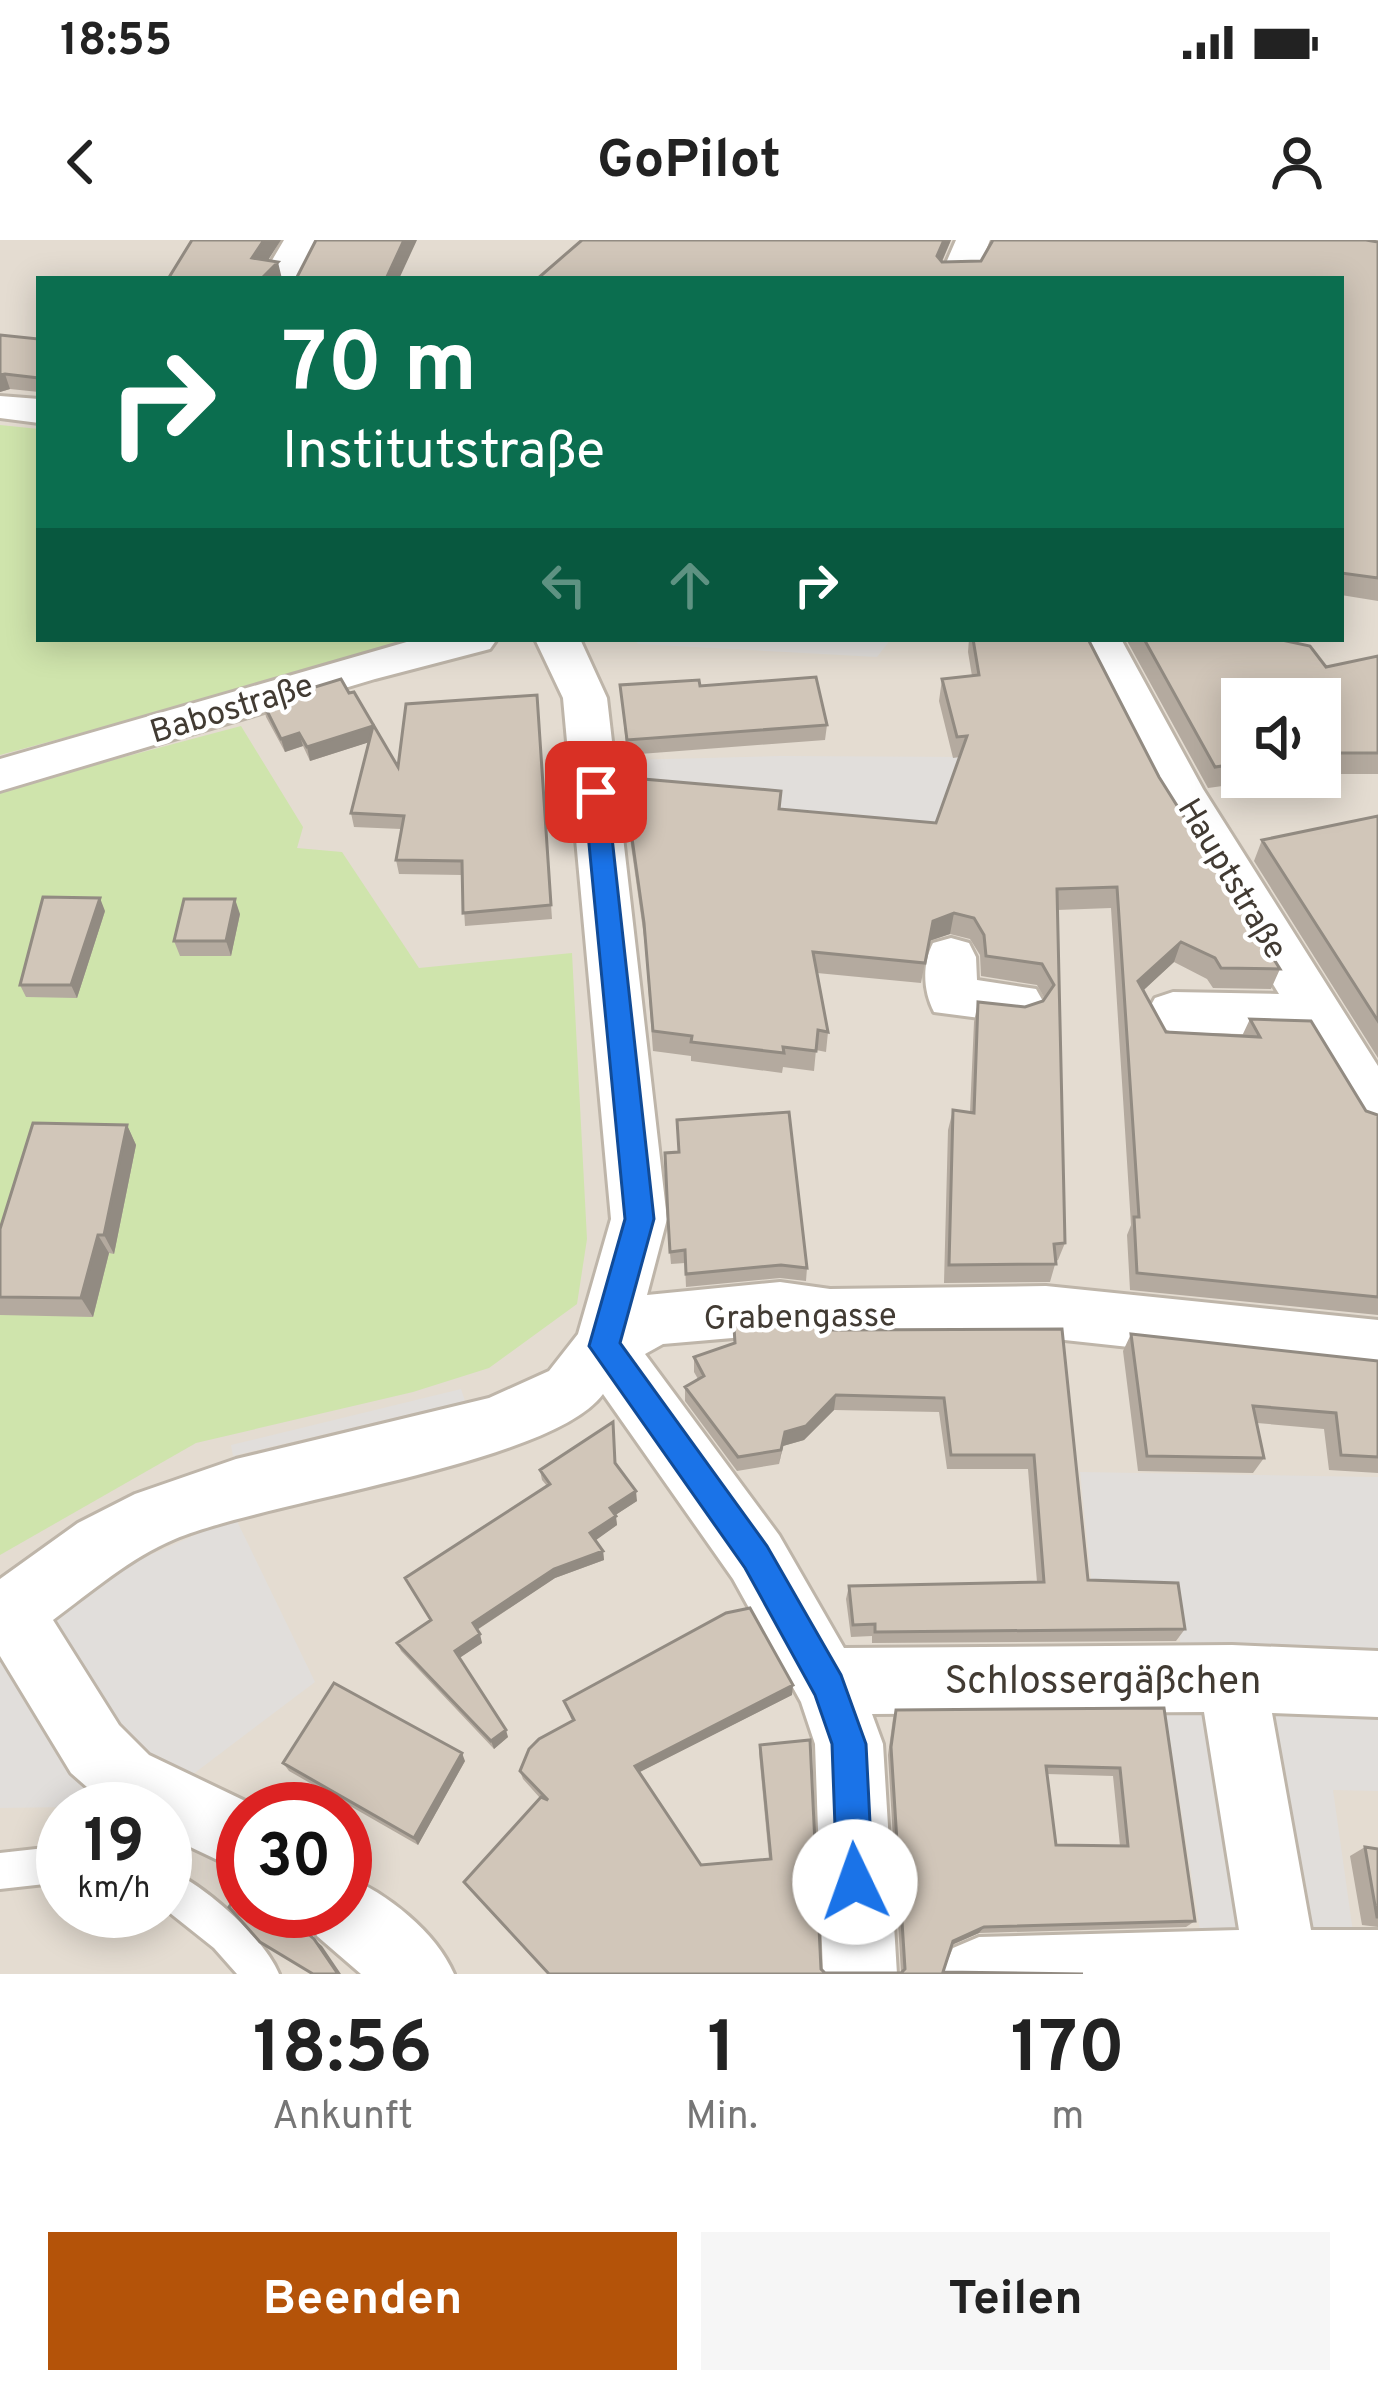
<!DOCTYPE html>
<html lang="de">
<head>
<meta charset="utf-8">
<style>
	:root { --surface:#fff; --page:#f6f6f6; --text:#222; --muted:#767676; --accent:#b45309 }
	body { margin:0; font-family:Overpass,sans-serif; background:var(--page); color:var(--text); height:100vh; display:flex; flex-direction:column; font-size:45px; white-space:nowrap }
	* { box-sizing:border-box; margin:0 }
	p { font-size:39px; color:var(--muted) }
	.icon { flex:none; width:66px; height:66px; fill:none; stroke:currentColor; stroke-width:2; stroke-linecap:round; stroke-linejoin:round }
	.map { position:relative; height:1734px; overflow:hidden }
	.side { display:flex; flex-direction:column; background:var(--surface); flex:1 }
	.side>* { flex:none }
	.top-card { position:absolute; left:36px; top:36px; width:1308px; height:366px; border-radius:0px; box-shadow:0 6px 30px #0003; background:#0b6e4f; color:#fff; overflow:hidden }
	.buttons { position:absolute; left:1221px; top:438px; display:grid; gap:24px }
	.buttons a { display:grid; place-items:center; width:120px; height:120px; border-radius:0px; background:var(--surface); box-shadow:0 6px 30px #0003; font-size:60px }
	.speed { position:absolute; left:36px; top:1542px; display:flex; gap:24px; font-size:60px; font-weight:700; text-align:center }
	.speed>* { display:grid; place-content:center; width:156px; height:156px; border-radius:50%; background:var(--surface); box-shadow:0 6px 30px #0003; line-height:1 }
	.speed small { font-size:30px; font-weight:400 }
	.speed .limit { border:18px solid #d22; background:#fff; color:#111 }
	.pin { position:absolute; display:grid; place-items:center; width:102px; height:102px; color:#fff; margin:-51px; border-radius:24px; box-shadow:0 6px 18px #0006 }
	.me { position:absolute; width:132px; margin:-66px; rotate:357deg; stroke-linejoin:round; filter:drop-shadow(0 0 9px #0008) }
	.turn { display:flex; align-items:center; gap:42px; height:252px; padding:0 48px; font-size:54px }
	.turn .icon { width:156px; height:156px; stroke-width:2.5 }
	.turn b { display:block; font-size:84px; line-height:102px }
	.lanes { display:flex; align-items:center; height:114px; padding:0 48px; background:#0003; justify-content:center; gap:60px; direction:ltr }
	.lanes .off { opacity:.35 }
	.eta { display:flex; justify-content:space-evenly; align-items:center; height:204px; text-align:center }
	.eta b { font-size:72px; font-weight:700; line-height:84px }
	.action { display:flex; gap:24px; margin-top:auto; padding:24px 48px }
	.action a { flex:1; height:138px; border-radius:0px; background:var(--accent); color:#fff; font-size:48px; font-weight:700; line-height:138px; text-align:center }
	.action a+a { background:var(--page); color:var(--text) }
	.status { display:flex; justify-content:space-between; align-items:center; height:84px; padding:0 60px; background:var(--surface); direction:ltr }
	.status svg { height:33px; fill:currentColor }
	header { display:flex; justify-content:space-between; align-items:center; height:156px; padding:0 48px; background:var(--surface); font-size:54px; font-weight:700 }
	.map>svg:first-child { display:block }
</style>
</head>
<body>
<div class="status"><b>18:55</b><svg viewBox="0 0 49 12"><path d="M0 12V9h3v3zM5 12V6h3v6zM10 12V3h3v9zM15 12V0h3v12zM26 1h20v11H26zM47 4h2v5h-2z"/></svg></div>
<header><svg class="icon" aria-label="back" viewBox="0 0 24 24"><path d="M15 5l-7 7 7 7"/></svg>GoPilot<svg class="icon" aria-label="person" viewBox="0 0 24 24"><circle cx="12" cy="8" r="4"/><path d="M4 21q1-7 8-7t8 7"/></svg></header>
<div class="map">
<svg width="1378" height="1734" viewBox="0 0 1378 1734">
	<rect width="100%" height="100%" fill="#f0ebe3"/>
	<path fill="#e4dcd1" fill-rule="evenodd" d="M0,0H1378V1734H0ZM39,39H1341V399H39ZM1242,459H1320V537H1242ZM63,1569H165V1671H63ZM243,1569H345V1671H243Z"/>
	<path fill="#cfe4ac" d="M0,185L39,189V399H431L0,515Z
		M241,486L303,587L297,608L342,612L419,728L572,713L587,999L577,1064L489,1128L413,1152L196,1203L0,1315V550Z"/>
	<path fill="#e1dedb" d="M634,399H891L877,417L638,404Z
		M781,516L964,517L980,682L626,570V520Z
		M461,1149L465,1161L233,1216L231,1205Z
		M1080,1232L1378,1237V1551L1333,1550L1353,1692L1201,1697L1162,1448H1187L1173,1353L1092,1349Z
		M235,1277L315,1442L151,1566L0,1568V1410L26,1389L139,1320Z"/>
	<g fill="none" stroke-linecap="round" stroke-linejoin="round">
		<g stroke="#beb5a9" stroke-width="6">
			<path id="lane" d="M63,1606V1642L0,1649V1613Z
				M165,1628C202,1643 264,1697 279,1734H237L214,1708L165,1669Z"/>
		</g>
		<g stroke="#beb5a9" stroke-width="6">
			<path id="street" d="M284,0H318L297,39H261Z
				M956,0H990L975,39H939Z
				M0,156L39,159V183L0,178Z
				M417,399H497L490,409L375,439L0,551V519Z
				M535,399H580L607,458L667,979L647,1055L780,1042L830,1049L1046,1046L1378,1080V1134L1046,1098L830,1101L780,1094L663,1104L645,1114L779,1295L844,1408L1232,1405L1378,1411V1477L1272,1473L1311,1690H1378V1734H942L953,1708L979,1697L1239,1690L1204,1472L872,1474L883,1504L897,1734H823L815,1504L801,1462L733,1339L603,1154C552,1224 269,1260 175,1299C130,1318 92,1351 53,1380L119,1485L149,1515L262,1569H243V1632L165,1595V1569H112L71,1533L0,1416V1339L78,1283L135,1254L236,1219L489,1158L549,1131L578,1094L611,979L563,458Z
				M1077,399H1121L1203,549L1378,826V894L1359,888L1304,796L1173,792L1155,786L1147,772L1155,758L1173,752L1279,754L1159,556Z
				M951,698L969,703L976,717L977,740L1036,749L1044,763L1036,777L1018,783L934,772C923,751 922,724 933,703Z
				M345,1636C387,1653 436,1692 454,1734H361L317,1696L306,1671H345Z"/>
		</g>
		<use href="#lane" fill="#fff" fill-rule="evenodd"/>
		<use href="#street" fill="#fff" fill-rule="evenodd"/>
	</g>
	<path fill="#b4aa9f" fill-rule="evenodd" d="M582,0H951L942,22L1378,2V361L1341,355V39H537Z
		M0,95L39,99V152L10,149L0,152Z
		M969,399H1088L1159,537L1280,729L1271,749L1213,748L1207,739L1174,722L1143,750L1166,792L1242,796L1250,779L1366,871L1378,875V1075L1130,1050L1127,995L1131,985L1111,668L1057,670L1065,1003L1058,1020L1056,1021L1050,1042L944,1043L948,890L953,870L970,872L974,782L978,762L1025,767L1043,761L1045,759L1037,745L981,736L980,715L970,699L950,694L929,701L921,743L817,733L828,792L826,812L816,810L814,831L783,827L782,833L691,821V816L653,811L645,704L626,570L625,549L632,548L631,538L781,551L780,569L936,583L960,517L953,518L939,461L942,439L972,436L968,412Z
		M1126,399H1277L1326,427L1378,416V534H1320V459H1242V537H1289L1208,548Z
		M620,445L700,446L827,485L825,500L627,515Z
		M349,453L398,527L537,455L552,679L465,686L462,635L399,634L396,620L401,589L354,587L351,573L369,502L310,521L303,506L285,512L266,477L263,463Z
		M1378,576V818L1254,621L1262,600Z
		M105,671L77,758L26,757L20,745Z
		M240,674L231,716H180L174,701Z
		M127,885L136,905L114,1014L109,1013L93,1077L0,1075V989Z
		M668,991L807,1028L806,1041L780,1038L686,1047L685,1023L671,1024Z
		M734,1087L832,1090L1062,1089L1088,1340L1185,1389L1176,1401L872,1403V1396L851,1397L846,1359L849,1346L1037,1342L1028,1229H947L939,1172L834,1170L804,1200L783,1206L779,1224L737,1231L685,1161V1147L698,1139L694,1132V1117L734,1104Z
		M1131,1094L1378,1121V1233L1329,1230L1324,1189L1257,1183L1264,1218L1253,1233L1138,1231L1123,1111Z
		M616,1223L637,1261L615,1275L617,1285L595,1300L603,1311L604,1320L555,1338L477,1390L482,1403L459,1418L508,1497L494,1509L401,1411L397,1403L430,1380L405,1338L547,1246L542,1240L540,1230Z
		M792,1455L639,1532L701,1625L769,1619L759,1513L760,1505L821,1729L825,1733L901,1732L888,1515L893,1478L896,1470L1164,1468L1195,1681L1186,1687L979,1693L952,1705L943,1732L1083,1734H548L468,1648L464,1642L540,1558L523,1539L520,1531L572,1481L564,1461ZM1047,1534L1113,1536L1120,1606L1056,1605Z
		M465,1521L418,1605L289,1531L283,1523Z
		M1365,1607L1378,1609V1687L1362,1685L1350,1616Z"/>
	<path fill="#928b82" d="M264,0H281L256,39L252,18Z
		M404,0H417L399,39H386Z
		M944,0H951L935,37L937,16Z
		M278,22L282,39H261Z
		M5,134L10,149L0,152V135Z
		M373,486L376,500L310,521L307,507Z
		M299,493L303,506L285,512L281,499Z
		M100,658L105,671L77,758L71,745Z
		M235,659L240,674L231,716L226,701Z
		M954,673L950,694L929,701L933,681Z
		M1181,702L1174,722L1132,761L1138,741Z
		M127,885L136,905L114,1014L104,995Z
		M98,995L109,1013L93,1077L81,1058Z
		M836,1155L834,1170L804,1200L783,1206L779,1224L785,1192Z
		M636,1251L637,1261L611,1278L610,1268Z
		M616,1276L617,1285L592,1303L590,1293Z
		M603,1311L604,1320L555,1338L475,1391L473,1383L554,1329Z
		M480,1394L482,1403L458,1419L455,1411Z
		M793,1445L792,1455L636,1534L635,1526Z
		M506,1490L508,1497L494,1509L491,1501Z
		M462,1513L465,1521L418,1605L414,1598Z
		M296,1671L302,1673L313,1698L304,1690Z
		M984,1687L979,1693L949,1706L953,1701Z
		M314,1699L322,1706L341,1734H338Z"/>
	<path fill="#d1c6b9" stroke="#928b82" stroke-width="3" fill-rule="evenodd" d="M192,0H264L252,18L278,22L261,39H168Z
		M316,0H404L386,39H296Z
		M582,0H944L937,16L942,22L981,21L993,0H1366L1378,2V338L1341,333V39H537Z
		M0,95L39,99V138L5,134L0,135Z
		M973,399H1088L1159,537L1280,729L1221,728L1215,718L1181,702L1138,741L1166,792L1260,797L1250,779L1311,781L1366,871L1378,875V1057L1137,1033L1134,977H1139L1117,647L1057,649L1065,1003L1054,1004L1056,1024L949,1025L953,870L974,873L978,762L1025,767L1043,761L1054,745L1042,724L986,716L984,695L974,678L954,673L933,681L925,723L813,712L828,792L818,790L816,811L783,807L784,813L691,802L692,796L653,791L644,683L625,549L633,548L631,538L781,551L779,569L936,583L967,496L957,497L942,439L979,435Z
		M1144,399H1277L1310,406L1326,427L1378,416V513H1320V459H1242V523L1215,527Z
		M816,437L827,485L627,500L620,445L699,440L700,446Z
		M341,439L349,453L354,452L398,527L406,464L537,455L551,665L463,673L462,621L396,620L404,576L351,573L373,486L307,507L299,493L281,499L263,463Z
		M1378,576V781L1262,600Z
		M43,657L100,658L71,745H20Z
		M184,659H235L226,701H174Z
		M789,872L807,1028L781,1025L686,1034L685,1010L670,1012L668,978L665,913L679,912L677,880Z
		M33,883L127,885L104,995H98L81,1058L0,1057V989Z
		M781,1083L832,1090L1062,1089L1088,1340L1178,1343L1185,1389L875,1392V1384L853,1385L849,1346L1044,1342L1034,1215H951L944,1158L836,1155L806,1186L785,1192L781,1210L738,1217L685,1147L704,1136L694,1117L735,1103L734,1087Z
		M1131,1094L1378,1121V1217L1341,1215L1336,1173L1253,1166L1264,1218L1147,1216Z
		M613,1182L615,1223L636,1251L610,1268L616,1276L590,1293L603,1311L554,1329L473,1383L480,1394L455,1411L506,1490L491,1501L397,1403L431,1380L405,1338L550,1244L540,1230Z
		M750,1368L793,1445L635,1526L701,1625L771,1619L760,1505L810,1500L821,1729L825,1733H901L905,1729L891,1507L896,1470L1164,1468L1195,1681L984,1687L953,1701L943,1732L1083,1734H549L464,1642L541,1557L548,1560L520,1531L529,1509L539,1499L574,1480L564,1461L726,1373ZM1046,1526L1120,1528L1128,1606L1056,1605Z
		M334,1443L462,1513L414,1598L283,1523Z
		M1365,1607L1378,1609V1677H1377Z
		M243,1646V1671H296L304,1690L314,1699L338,1734H313L260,1702L229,1667Z"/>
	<path fill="#1a73e8" stroke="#114b97" stroke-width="3" d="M596,544L607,552L654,979L620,1103L767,1306L841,1435L866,1504L873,1642L868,1655L855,1660L843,1655L837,1642L832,1504L815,1455L745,1328L589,1106L625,979L584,552Z"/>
	<g text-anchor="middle" stroke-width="9" stroke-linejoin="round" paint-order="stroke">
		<g font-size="33" fill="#423b33" stroke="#fff">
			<text transform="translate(231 467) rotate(-17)" y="12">Babostraße</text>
			<text transform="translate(1234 638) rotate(59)" y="12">Hauptstraße</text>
			<text transform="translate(800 1075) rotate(-1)" y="12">Grabengasse</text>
		</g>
		<g font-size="39" fill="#423b33" stroke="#fff">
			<text x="1103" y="1453">Schlossergäßchen</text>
		</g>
	</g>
</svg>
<div class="buttons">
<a><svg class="icon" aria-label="sound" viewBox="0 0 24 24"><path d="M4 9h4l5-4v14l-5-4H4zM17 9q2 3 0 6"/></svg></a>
</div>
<div class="speed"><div>19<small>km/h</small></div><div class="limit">30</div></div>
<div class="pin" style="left:596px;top:552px;background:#d93025"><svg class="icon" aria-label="arrive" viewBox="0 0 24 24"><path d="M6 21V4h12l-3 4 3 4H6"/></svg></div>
<svg class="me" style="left:855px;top:1642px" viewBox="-20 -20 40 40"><circle r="19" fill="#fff"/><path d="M0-13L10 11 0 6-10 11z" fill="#1a73e8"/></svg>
<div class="top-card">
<div class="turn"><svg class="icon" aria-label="right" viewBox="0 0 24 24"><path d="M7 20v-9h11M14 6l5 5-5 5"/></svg><div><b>70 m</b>Institutstraße</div></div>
<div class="lanes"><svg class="icon off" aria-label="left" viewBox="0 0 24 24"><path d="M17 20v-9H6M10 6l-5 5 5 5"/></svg><svg class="icon off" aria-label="ahead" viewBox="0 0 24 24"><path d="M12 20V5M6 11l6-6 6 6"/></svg><svg class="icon" aria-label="right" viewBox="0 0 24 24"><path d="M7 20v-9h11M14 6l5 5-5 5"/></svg></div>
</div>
</div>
<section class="side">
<div class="eta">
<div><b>18:56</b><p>Ankunft</p></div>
<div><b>1</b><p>Min.</p></div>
<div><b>170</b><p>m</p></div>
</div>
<div class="action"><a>Beenden</a><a>Teilen</a></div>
</section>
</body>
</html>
